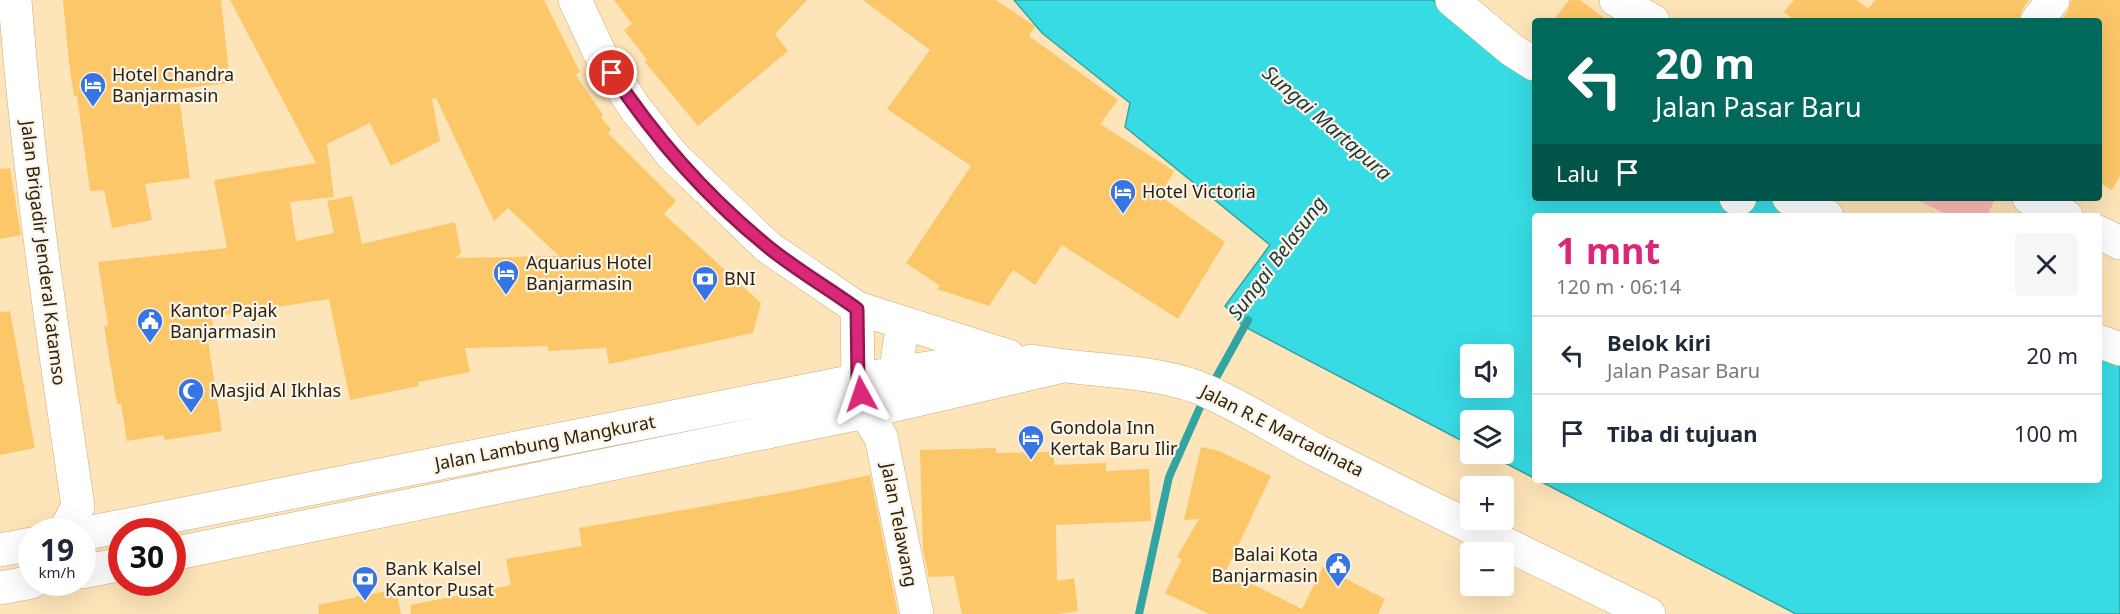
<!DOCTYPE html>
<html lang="id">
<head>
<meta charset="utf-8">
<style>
	:root { --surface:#fff; --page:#f6f6f7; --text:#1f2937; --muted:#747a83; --line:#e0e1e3; --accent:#db2777 }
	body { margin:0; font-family:"Noto Sans",sans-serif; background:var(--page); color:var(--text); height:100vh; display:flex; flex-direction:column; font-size:22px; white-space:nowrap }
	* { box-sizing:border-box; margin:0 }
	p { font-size:20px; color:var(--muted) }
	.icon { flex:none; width:33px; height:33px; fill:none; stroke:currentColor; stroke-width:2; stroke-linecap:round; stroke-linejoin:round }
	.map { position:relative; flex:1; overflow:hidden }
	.side { position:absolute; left:1532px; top:213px; width:570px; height:270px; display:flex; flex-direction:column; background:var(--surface); border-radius:6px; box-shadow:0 6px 24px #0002 }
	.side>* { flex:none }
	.hud { position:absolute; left:1532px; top:18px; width:570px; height:183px; border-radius:6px; box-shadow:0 6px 24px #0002; background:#00695c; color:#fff; overflow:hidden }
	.tools { position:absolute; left:1460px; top:344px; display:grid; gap:12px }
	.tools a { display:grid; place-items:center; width:54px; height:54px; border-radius:6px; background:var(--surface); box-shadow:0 6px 24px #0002; font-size:30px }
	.speed { position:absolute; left:18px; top:518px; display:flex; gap:12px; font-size:30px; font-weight:700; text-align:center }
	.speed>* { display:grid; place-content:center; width:78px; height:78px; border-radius:50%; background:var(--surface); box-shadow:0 6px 24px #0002; line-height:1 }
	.speed small { font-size:15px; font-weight:400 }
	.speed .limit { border:9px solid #d22; background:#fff; color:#111 }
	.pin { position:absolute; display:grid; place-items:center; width:51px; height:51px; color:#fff; margin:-26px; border:3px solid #fff; border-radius:50%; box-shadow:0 2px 6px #0007 }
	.me { position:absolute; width:66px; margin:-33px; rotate:355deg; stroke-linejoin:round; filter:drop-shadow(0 0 4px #0008) }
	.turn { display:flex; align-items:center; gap:21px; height:126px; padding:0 24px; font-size:27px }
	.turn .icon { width:78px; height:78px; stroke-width:2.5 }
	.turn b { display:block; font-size:42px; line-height:51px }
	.then { display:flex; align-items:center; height:57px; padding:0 24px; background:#0003; gap:12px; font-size:22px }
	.round { display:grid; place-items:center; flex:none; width:63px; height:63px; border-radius:6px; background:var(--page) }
	.overview { display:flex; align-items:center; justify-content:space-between; height:102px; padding:0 24px }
	h1 { font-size:36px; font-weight:700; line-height:45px; color:var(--accent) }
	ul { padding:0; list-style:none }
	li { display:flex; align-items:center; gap:18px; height:78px; padding:0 24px; border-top:2px solid var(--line) }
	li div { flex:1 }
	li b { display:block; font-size:22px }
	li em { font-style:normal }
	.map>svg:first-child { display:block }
</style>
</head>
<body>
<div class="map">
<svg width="2120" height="614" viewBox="0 0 2120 614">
	<rect width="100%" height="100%" fill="#fde4b9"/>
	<path fill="#feb7b5" d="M1913,198H1992L1995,199L1987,216H1950Z"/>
	<path fill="#37dbe4" stroke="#34a4a3" stroke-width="1.5" fill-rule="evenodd" d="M1014,0H1433L1504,58L1534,76V198H1719L1738,207L1768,198L1806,216H1534V478L1486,453H1503V420H1470V445L1243,326L1225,306L1270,245L1125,127L1130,103L1042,33ZM1470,354H1503V387H1470Z
		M2099,349L2120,357V614H1796L1538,480H2098Z"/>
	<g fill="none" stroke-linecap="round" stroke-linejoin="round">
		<path stroke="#34a4a3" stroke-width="8" d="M1217,376L1248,320
			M1139,614L1169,477L1201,405"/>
	</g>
	<path fill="#fcc768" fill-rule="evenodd" d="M63,0H221L230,83L178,89L190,178L145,184L152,220L112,228L104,190L90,191L77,96H74L69,63Z
		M230,0H544L580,72L575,74L603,115L601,118L611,129L608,133L676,201L664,214L761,303L753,333L609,364L606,348L548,351V346L465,348L470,372L418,382L419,386L350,400L329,299L211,317L217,340L208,341L222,431L165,440L163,435L127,441L121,404H117L104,326L108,325L98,262L227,248L214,180L316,163ZM436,98L494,221L508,208L559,256L455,258L461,253L455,222L362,244L352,196L327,201L334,233L296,241L290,202L334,197L327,144L370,123L391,166L440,141L432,99Z
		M614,0H807L775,34L788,51L698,126L645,62L647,60L624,30L632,24Z
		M863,0H996L1035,26L1029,36L1118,100L1100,124L1174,171L1160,196L1225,242L1178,319L1062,245L1035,285L1013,270L989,306L937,289L940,286L906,263L971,166L887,109L930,50Z
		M1569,0H1580L1608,21H1553Z
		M1794,0H1857L1868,9L1875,0H2029L2022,10L2019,21H1795L1784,12Z
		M2071,0H2120V176L2112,190L2098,182V21H2061L2068,11Z
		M10,168L21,235L0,239V169Z
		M10,311L35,448L0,455V312Z
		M1201,447L1219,451L1271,476L1226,571L1302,609L1323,567L1385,599L1378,614H1209L1165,593L1182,559L1177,557L1199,519L1184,520Z
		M996,448V453L1054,452V465L1106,463V471L1149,469L1151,521L1056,525L1057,581L1074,578L1078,611L1057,614H962L954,576L929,577L923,550L920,450Z
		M870,475L898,614H411L410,605L511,585L506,559L582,546L579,528L792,491Z
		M396,589L401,614H319L318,605Z"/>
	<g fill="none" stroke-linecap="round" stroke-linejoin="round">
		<g stroke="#caac78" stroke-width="34">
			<path id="minor" d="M15,0C28,169 53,338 78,506
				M575,0L601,56L635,108L673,156L768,247L857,308L1008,356
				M1452,0L1512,50L1534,64
				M1616,0L1653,21
				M2037,21L2053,0
				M1736,198H1740
				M1789,198L1827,216
				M2029,198L2066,216
				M2098,232L2120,243
				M857,308L858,382L865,412L881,437L917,614
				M2098,341L2120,349
				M891,401L903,323
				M65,531L78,506"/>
		</g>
		<g stroke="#caac78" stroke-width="34">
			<path id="major" d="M1031,361C1083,371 1148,369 1197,387C1239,404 1277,430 1318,451C1427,507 1538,559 1649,614"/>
		</g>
		<g stroke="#caac78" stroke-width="34">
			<path id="highway" d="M82,534L895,373L1008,356
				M0,550L32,544
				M172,554L865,412L1059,367
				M82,572L122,564
				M0,588L32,582"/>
		</g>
		<use href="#minor" stroke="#fff" stroke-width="33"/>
		<use href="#major" stroke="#fff" stroke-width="33"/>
		<use href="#highway" stroke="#fff" stroke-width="33"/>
	</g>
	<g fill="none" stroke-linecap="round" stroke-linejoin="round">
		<g stroke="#8e194d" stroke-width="15">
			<path id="route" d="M612,73C655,138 707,197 767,246C795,269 828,288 857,309L858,382L861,394"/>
		</g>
		<use href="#route" stroke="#db2777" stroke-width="10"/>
	</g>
	<defs>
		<g id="hotel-pin" transform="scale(1.35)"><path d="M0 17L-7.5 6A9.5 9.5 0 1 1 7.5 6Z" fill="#3675e3" stroke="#faf4e9"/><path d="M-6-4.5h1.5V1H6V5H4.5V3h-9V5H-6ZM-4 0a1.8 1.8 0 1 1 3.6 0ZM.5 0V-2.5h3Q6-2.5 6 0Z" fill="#fff"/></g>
		<g id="bank-pin" transform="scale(1.35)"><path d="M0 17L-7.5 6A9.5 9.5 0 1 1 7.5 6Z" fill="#3675e3" stroke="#faf4e9"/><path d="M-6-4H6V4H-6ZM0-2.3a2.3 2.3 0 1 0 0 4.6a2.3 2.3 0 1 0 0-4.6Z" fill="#fff"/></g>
		<g id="civic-pin" transform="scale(1.35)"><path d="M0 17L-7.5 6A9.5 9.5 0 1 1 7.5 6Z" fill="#3675e3" stroke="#faf4e9"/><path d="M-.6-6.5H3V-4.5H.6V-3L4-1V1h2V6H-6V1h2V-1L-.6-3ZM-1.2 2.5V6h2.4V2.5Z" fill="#fff"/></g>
		<g id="mosque-pin" transform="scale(1.35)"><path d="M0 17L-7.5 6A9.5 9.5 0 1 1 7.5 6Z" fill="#3675e3" stroke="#faf4e9"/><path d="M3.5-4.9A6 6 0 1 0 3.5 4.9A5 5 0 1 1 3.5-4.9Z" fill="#fff"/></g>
	</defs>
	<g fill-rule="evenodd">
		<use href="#hotel-pin" x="93" y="85"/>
		<use href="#hotel-pin" x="1123" y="192"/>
		<use href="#hotel-pin" x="506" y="273"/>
		<use href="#bank-pin" x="705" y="279"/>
		<use href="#civic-pin" x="150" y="321"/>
		<use href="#mosque-pin" x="191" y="391"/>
		<use href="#hotel-pin" x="1031" y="438"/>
		<use href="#civic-pin" x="1338" y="565"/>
		<use href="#bank-pin" x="365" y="579"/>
	</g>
	<g text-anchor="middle" stroke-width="4.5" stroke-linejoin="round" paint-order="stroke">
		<g font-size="18" fill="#2d220c" stroke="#faf4e9" text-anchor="start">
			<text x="112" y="81">Hotel Chandra<tspan x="112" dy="21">Banjarmasin</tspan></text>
			<text x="1142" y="198">Hotel Victoria</text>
			<text x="526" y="269">Aquarius Hotel<tspan x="526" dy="21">Banjarmasin</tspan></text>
			<text x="724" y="285">BNI</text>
			<text x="170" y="317">Kantor Pajak<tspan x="170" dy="21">Banjarmasin</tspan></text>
			<text x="210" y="397">Masjid Al Ikhlas</text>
			<text x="1050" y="434">Gondola Inn<tspan x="1050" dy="21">Kertak Baru Ilir</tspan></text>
			<text x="1318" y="561" text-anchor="end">Balai Kota<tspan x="1318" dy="21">Banjarmasin</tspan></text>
			<text x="385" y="575">Bank Kalsel<tspan x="385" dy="21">Kantor Pusat</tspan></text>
		</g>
		<g font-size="18" fill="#2d220c" stroke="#faf4e9">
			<text transform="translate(43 253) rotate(83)" y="6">Jalan Brigadir Jenderal Katamso</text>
			<text transform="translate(1282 431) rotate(27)" y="6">Jalan R.E Martadinata</text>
			<text transform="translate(545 443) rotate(-11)" y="6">Jalan Lambung Mangkurat</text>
			<text transform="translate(899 525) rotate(79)" y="6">Jalan Telawang</text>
		</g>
		<g font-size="20" font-style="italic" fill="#1f393a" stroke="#faf4e9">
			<text transform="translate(1327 123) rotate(41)" y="7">Sungai Martapura</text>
			<text transform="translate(1277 258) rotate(-53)" y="7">Sungai Belasung</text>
		</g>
	</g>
</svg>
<div class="tools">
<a><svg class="icon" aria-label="sound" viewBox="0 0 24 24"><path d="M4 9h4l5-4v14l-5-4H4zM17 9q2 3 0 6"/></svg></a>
<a><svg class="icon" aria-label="layers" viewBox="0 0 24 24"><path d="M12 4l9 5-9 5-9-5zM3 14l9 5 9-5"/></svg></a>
<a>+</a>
<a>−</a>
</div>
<div class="speed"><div>19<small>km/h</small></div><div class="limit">30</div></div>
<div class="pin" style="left:612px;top:73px;background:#d93025"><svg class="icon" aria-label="arrive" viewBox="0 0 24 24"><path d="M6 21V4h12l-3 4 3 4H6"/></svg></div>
<svg class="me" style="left:861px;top:394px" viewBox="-20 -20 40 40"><path d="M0-17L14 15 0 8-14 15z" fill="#db2777" stroke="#fff" stroke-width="4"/></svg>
<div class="hud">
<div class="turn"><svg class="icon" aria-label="left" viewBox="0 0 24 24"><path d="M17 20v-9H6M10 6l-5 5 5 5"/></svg><div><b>20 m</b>Jalan Pasar Baru</div></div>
<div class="then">Lalu<svg class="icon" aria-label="arrive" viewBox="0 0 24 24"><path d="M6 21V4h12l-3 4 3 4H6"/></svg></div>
</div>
<section class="side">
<div class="overview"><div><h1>1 mnt</h1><p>120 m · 06:14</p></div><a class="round"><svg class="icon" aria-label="close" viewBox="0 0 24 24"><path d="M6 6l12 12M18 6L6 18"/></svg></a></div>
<ul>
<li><svg class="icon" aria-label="left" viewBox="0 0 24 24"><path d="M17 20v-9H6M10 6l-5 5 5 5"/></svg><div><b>Belok kiri</b><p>Jalan Pasar Baru</p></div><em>20 m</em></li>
<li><svg class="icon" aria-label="arrive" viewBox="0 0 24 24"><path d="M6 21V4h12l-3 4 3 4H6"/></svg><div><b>Tiba di tujuan</b></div><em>100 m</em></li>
</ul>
</section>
</div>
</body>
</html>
